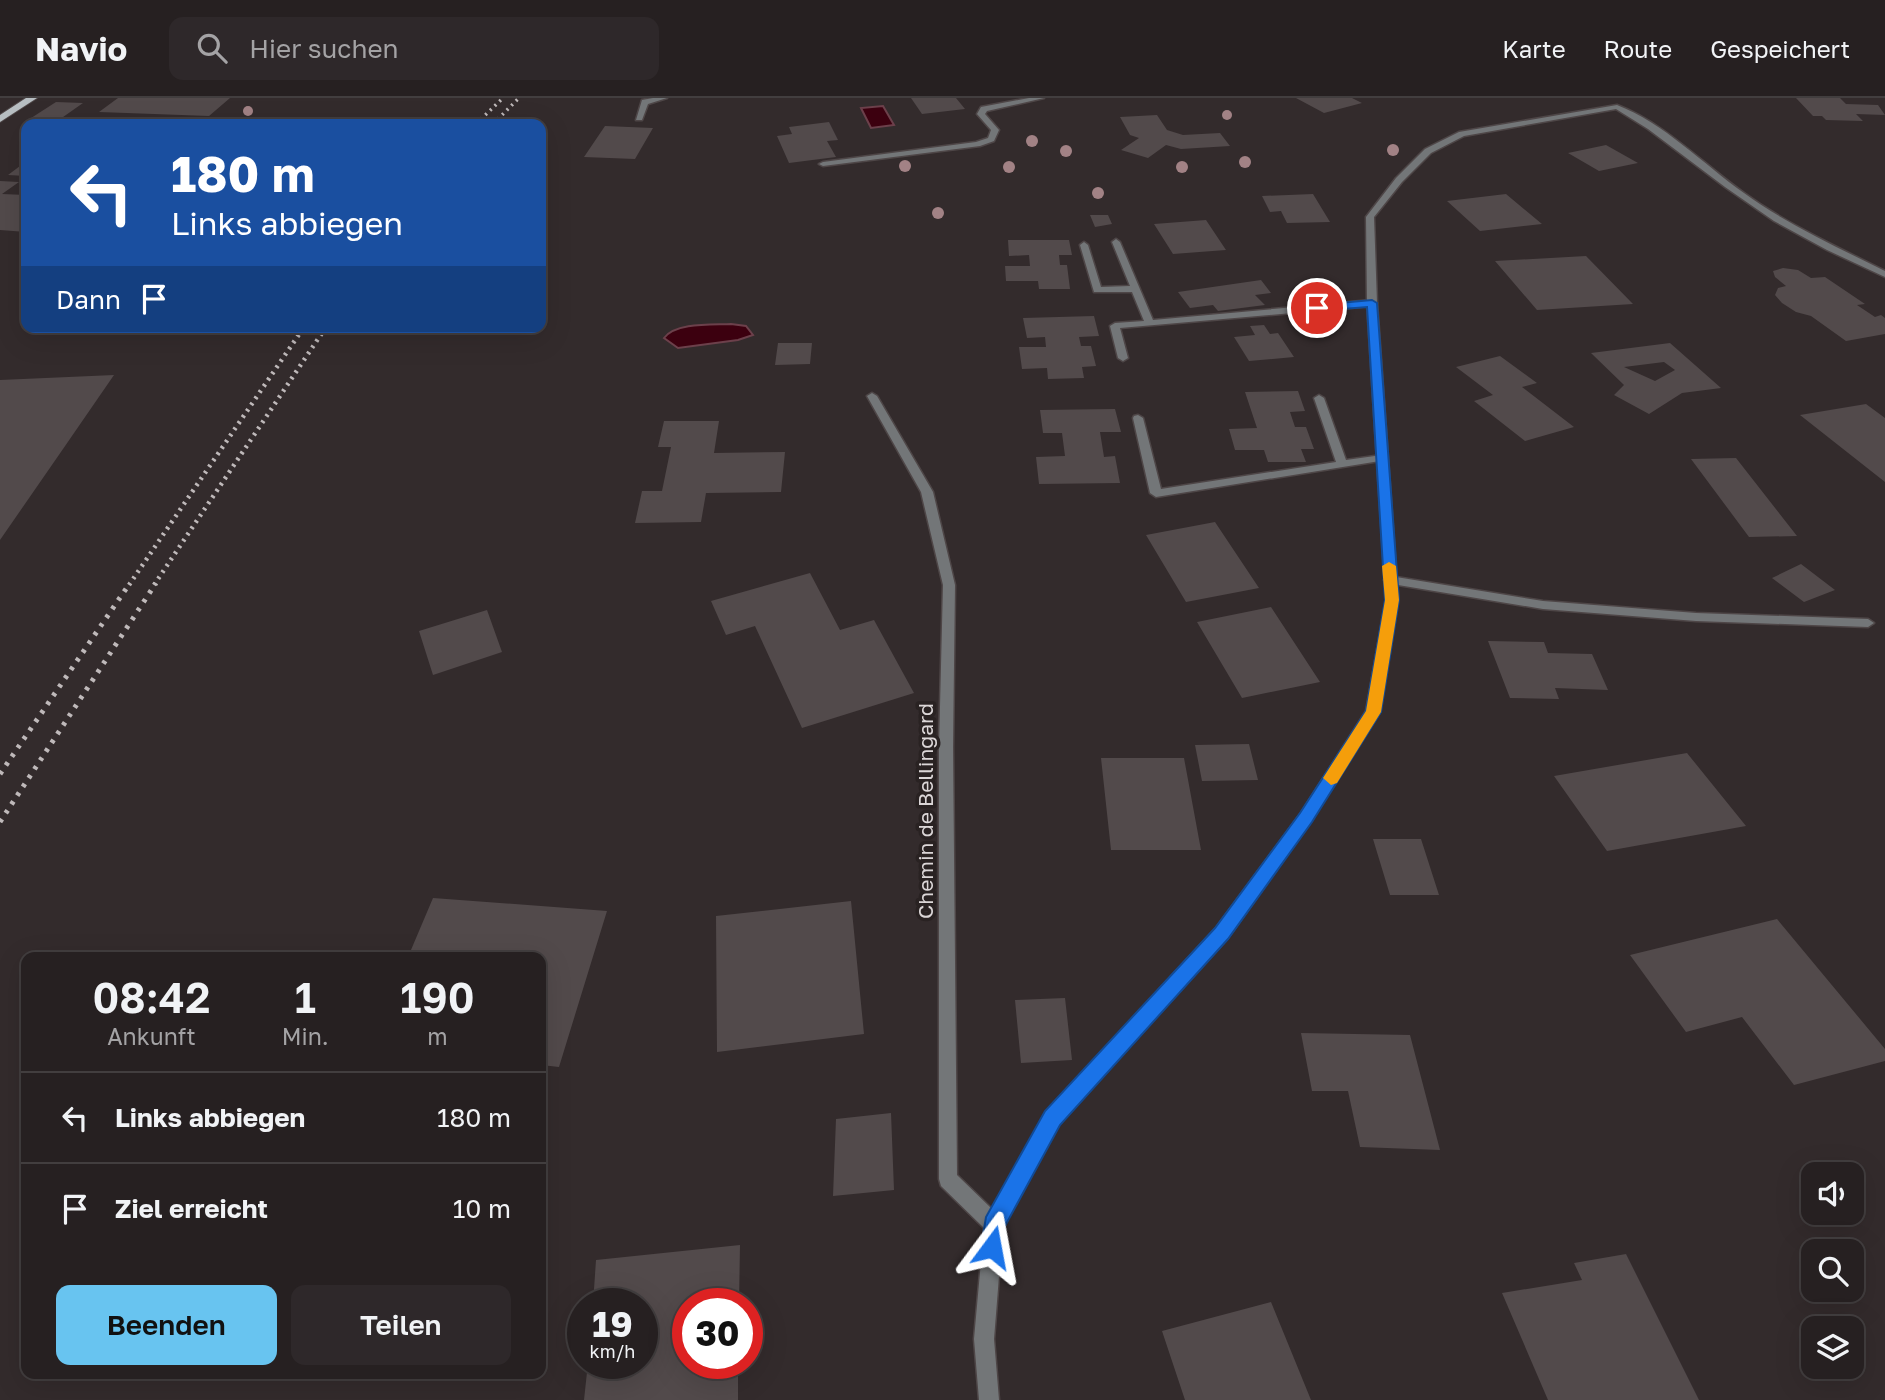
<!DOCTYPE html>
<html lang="de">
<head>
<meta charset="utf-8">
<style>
	:root { --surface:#262021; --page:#2e282a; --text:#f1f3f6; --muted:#a4a3a5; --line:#423e3f; --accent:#68c4f0 }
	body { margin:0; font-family:"Golos Text",sans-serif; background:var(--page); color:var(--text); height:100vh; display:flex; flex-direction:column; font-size:26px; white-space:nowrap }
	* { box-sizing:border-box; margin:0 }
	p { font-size:23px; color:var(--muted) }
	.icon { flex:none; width:38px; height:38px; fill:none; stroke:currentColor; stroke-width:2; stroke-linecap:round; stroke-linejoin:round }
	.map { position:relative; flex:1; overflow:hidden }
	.side { position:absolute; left:21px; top:854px; width:525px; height:427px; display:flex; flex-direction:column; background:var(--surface); border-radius:14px; box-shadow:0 7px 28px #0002,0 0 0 2px var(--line) }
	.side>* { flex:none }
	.hud { position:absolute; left:21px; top:21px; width:525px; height:214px; border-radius:14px; box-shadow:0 7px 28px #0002,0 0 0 2px var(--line); background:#1a4fa0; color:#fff; overflow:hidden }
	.buttons { position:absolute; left:1801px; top:1064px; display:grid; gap:14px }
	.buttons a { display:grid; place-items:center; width:63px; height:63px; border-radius:14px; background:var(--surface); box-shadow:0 7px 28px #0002,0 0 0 2px var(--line); font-size:35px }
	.speed { position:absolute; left:567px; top:1190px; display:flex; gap:14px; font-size:35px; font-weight:700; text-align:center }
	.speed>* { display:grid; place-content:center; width:91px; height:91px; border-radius:50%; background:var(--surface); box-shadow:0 7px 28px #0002,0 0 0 2px var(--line); line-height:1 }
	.speed small { font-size:18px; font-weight:400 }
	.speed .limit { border:10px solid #d22; background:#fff; color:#111 }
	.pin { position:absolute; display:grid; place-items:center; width:60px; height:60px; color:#fff; margin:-30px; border:4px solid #fff; border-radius:50%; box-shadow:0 2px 7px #0007 }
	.me { position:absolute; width:77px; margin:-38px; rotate:13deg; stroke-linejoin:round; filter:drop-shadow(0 0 5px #0008) }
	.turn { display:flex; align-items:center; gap:24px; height:147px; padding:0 35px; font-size:32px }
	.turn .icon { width:91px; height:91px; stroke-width:2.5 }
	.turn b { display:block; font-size:49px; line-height:60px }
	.then { display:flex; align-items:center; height:66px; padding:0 35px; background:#0003; gap:14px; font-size:26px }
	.eta { display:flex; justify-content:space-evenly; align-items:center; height:119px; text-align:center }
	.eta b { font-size:42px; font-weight:600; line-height:49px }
	.button { display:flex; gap:14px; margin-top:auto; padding:14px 35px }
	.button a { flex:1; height:80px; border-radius:14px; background:var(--accent); color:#111; font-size:28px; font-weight:600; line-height:80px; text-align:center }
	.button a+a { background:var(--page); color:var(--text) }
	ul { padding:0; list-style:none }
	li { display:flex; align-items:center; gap:21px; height:91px; padding:0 35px; border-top:2px solid var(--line) }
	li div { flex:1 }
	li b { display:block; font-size:26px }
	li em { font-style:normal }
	header { display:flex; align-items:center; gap:42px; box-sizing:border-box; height:98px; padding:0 35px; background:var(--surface); border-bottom:2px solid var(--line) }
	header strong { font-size:33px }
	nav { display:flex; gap:38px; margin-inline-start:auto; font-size:24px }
	.search { width:490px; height:63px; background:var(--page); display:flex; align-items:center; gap:18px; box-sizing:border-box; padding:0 24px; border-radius:14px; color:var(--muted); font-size:26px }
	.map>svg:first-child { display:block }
</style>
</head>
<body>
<header>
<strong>Navio</strong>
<div class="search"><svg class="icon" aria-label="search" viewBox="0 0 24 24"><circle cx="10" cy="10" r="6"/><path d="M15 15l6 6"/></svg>Hier suchen</div>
<nav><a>Karte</a><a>Route</a><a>Gespeichert</a></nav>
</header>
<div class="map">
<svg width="1885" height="1302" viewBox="0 0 1885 1302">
	<rect width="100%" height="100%" fill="#332b2c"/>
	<path fill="#3c000f" stroke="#6c404b" stroke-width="2" d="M883,8L894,27L871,30L861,10Z
		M731,226L746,228L753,237L738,242L678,250L664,240C676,224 713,227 731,226Z"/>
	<path fill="#524a4b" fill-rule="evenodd" d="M118,0H230L209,18L99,14Z
		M911,0H956L965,11L922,16Z
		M1296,0H1352L1362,5L1324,15Z
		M1796,0H1840L1846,6L1878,7L1885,17L1856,16L1863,23L1826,22L1822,18H1813Z
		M56,4L83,5L56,24L28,22Z
		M1157,17L1167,32L1183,37L1220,35L1230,48L1181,51L1166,47L1148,60L1121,52L1139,40L1130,37L1120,19Z
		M398,19L447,22L442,26H391Z
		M829,24L838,42L827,43L836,59L789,65L777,38L792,36L789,29Z
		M605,28L653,30L635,61L584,59Z
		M1606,47L1638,65L1599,73L1568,55Z
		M26,64V78L8,77L24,65Z
		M0,83L19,84L2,96L26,97V134L0,132Z
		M1313,96L1330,124L1287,125L1281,113L1270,114L1262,98Z
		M1506,96L1542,126L1480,133L1447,103Z
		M1090,117H1108L1112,126L1095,129Z
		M1206,122L1226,152L1173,156L1154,126Z
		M1008,142H1069L1072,157H1059L1060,167H1067L1070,191H1039L1038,183H1006L1005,168H1030L1029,157L1009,158Z
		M1586,158L1633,206L1537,212L1495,163Z
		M1783,170L1798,172L1811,180L1825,179L1865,206L1857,207L1875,219L1881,217L1885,220V236L1846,243L1811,218L1796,214L1782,205L1775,197L1778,190L1786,188L1775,179L1773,173Z
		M1261,182L1271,195L1255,197L1265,207L1218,213L1213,207L1190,210L1178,194Z
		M1094,218L1099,238L1079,239L1081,248H1091L1096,268L1082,269L1084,280L1048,281L1047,270L1022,271L1019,249H1046L1045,239L1027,240L1023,220Z
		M1264,227L1270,236L1278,235L1294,259L1249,263L1234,239L1255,237L1250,228Z
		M778,245H812L810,266L775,267Z
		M1670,245L1721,290L1682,295L1649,316L1614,297L1624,287L1591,255ZM1664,264L1675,272L1655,283L1624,269Z
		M1500,258L1537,285L1522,289L1574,329L1525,343L1474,303L1493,297L1456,269Z
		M114,277L63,351L0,442V282Z
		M1298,293L1305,313L1290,314L1295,329H1306L1314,351H1301L1306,364H1268L1264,352H1235L1229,331L1257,330L1245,294Z
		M1866,306L1885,320V384L1800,317Z
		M1115,311L1121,334H1100L1104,359L1115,358L1120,385L1039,386L1036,359L1065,358L1062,335H1043L1040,312Z
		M664,323H719L714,355L785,354L781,394L706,395L701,424L635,425L642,393H662L671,349H658Z
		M1736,360L1797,438L1749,439L1691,361Z
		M1215,424L1259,490L1186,504L1146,437Z
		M1801,466L1835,492L1804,504L1772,480Z
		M810,475L840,532L874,522L914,595L802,630L755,528L726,537L711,503Z
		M1271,509L1320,584L1242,600L1197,524Z
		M487,512L502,554L433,577L419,533Z
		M1488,543L1544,544L1548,555L1592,556L1608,592L1555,590L1559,601L1510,600Z
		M1249,646L1258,682L1202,683L1195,647Z
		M1687,655L1746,728L1607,753L1554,678Z
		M1101,660H1184L1201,752H1111Z
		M1373,741H1421L1439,797H1390Z
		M433,800L607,813L559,969L541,967V859H408Z
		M851,803L864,936L717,954L716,818Z
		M1777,821L1885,951V963L1794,987L1742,919L1686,934L1630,857Z
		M1065,900L1072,962L1021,965L1015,902Z
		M1301,935L1410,937L1440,1052L1360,1049L1348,993H1312Z
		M891,1015L894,1092L833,1098L836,1021Z
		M740,1147L739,1206H688V1265H738V1302H584L588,1265H642V1206H593L596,1162Z
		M1626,1156L1699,1302H1548L1502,1195L1582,1182L1574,1165Z
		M1271,1204L1311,1302H1185L1162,1233Z"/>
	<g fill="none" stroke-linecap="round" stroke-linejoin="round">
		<g stroke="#4e4647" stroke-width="3">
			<path id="service" d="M653,0H667L648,6L642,22H636L642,2Z
				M1029,0H1044L987,13L985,16L999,32L994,43L980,48L823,68L819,66L823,64L976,44L988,40L991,32L977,16L981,9Z
				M1116,141L1120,144L1153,222L1372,202L1377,205L1372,208L1120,230L1128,260L1123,263L1118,260L1110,228L1115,225L1144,223L1132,194H1094L1080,147L1084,144L1088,147L1101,189L1130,188L1112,144Z
				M1319,297L1324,300L1346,362L1382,357L1386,358V362L1156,399L1150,395L1133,320L1134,318L1138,317L1143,320L1161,391L1336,364L1314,300Z
				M1390,478L1543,503L1696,515L1868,521L1874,525L1868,529L1696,523L1543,511L1386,485L1384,482Z"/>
		</g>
		<g stroke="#4e4647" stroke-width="3">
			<path id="minor" d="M1617,7C1664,25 1703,66 1744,95C1788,127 1837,149 1885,173V179L1827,152L1774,123L1725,89L1648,31L1616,11L1464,38L1431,55L1402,84L1374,119L1377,205L1398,502L1380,614L1311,723L1228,840L1058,1026L1003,1128L994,1241L999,1302H979L974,1241L984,1130L941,1088L939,1081V649L943,487L921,394L867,298L872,295L877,298L933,394L955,487L953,649L957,1077L992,1111L1046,1014L1216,830L1301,715L1366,613L1386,502L1367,205L1366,119L1396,80L1425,51L1459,34Z"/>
		</g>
		<g stroke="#4e4647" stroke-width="2">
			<path id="primary" d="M26,0H37L0,24V17Z"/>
		</g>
		<use href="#service" fill="#737678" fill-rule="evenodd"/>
		<use href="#minor" fill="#737678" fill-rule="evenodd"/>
		<use href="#primary" fill="#b7bec2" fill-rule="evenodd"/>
		<path stroke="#bfb9ba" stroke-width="3.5" stroke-dasharray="2 4.5" stroke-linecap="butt" d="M476,26L503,0
			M493,26L519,0"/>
		<path stroke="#bfb9ba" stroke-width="4.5" stroke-dasharray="2.5 5" stroke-linecap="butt" d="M129,487L304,229
			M154,487L326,229"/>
		<path stroke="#bfb9ba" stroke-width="5" stroke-dasharray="3.5 7" stroke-linecap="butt" d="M0,676L130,485
			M0,724L156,485"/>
	</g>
	<g fill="#a28285">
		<circle cx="248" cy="13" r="5"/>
		<circle cx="1227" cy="17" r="5"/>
		<circle cx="1032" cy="43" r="6"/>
		<circle cx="1393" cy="52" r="6"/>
		<circle cx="1066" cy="53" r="6"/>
		<circle cx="1245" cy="64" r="6"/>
		<circle cx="905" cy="68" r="6"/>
		<circle cx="1009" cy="69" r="6"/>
		<circle cx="1182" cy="69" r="6"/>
		<circle cx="1098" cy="95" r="6"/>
		<circle cx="938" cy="115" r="6"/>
	</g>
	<path fill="#1a73e8" stroke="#114b97" stroke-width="2" d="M1372,202L1377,205L1399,502L1381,614L1312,724L1228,841L1060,1027L1005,1128L1000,1157L992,1160L984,1157L981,1149L986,1119L1045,1013L1215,830L1300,715L1366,613L1385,502L1367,209L1317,213L1311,210L1317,207Z"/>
	<path fill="#f59e0b" d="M1389,464L1396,468L1399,502L1381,614L1337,685L1331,687L1323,680L1366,613L1385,502L1382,468Z"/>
	<g text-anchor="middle" stroke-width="7" stroke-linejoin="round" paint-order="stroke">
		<g font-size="21" fill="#dbd6d7" stroke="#292222">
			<text transform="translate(926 713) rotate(-90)" y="7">Chemin de Bellingard</text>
		</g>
	</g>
</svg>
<div class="buttons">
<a><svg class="icon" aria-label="sound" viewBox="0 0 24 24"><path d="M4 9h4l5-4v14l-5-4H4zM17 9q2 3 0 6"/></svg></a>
<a><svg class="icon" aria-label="search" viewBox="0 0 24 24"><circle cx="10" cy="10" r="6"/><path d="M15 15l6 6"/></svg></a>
<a><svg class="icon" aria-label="layers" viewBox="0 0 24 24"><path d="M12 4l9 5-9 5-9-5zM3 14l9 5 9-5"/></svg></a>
</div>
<div class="speed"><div>19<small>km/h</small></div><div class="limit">30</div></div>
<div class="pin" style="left:1317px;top:210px;background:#d93025"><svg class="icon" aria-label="arrive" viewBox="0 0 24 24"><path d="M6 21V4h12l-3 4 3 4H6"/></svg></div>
<svg class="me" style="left:992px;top:1149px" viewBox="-20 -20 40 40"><path d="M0-17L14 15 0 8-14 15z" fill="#1a73e8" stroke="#fff" stroke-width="4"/></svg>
<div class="hud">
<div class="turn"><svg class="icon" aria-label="left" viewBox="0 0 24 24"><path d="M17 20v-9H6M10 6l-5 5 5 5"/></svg><div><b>180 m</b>Links abbiegen</div></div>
<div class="then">Dann<svg class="icon" aria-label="arrive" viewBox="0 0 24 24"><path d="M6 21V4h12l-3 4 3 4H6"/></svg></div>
</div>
<section class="side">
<div class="eta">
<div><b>08:42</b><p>Ankunft</p></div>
<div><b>1</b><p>Min.</p></div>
<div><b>190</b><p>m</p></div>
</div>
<ul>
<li><svg class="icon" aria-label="left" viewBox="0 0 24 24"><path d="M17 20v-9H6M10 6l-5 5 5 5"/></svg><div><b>Links abbiegen</b></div><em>180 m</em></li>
<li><svg class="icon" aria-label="arrive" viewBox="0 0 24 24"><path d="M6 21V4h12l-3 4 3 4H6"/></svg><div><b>Ziel erreicht</b></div><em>10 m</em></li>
</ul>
<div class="button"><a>Beenden</a><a>Teilen</a></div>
</section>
</div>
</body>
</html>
